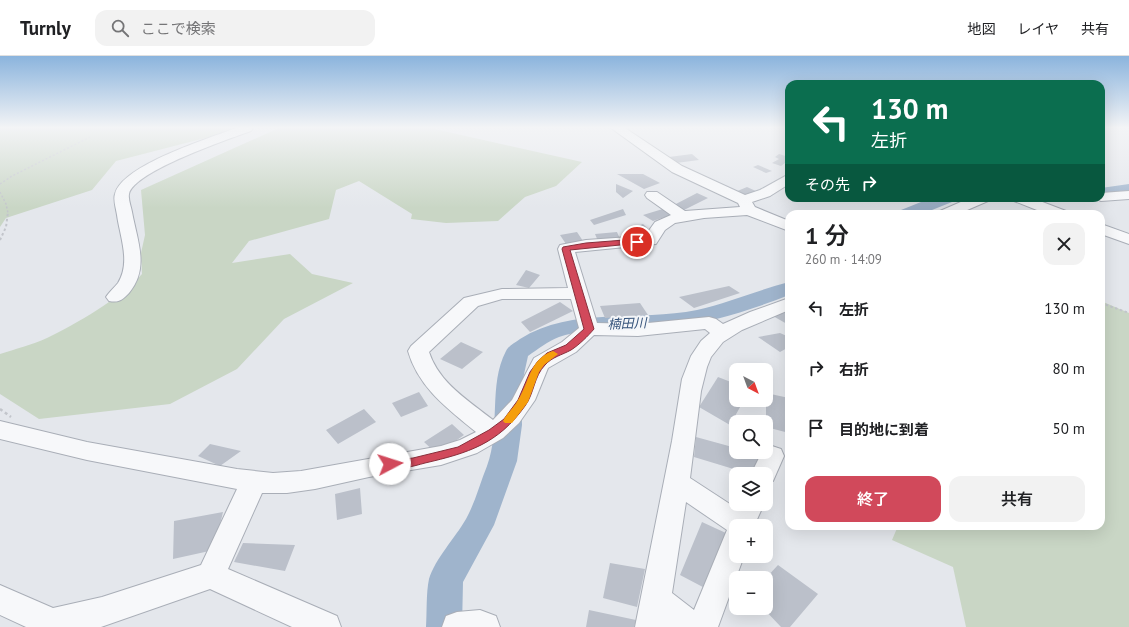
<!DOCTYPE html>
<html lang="ja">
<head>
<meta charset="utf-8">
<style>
	:root { --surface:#fff; --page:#f2f2f2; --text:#202124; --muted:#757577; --line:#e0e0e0; --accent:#d1495b }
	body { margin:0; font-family:"PT Sans","Noto Sans JP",sans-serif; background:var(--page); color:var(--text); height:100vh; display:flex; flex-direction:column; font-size:15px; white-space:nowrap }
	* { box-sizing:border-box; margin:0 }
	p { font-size:13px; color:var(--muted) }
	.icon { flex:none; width:22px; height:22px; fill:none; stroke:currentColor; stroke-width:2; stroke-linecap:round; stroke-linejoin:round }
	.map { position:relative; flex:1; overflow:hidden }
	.sheet { position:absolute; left:785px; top:154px; width:320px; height:320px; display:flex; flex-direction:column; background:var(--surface); border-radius:12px; box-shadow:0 4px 16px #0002 }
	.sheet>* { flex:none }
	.top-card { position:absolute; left:785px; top:24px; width:320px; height:122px; border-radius:12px; box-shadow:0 4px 16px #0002; background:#0b6e4f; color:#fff; overflow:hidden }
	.needle { width:26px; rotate:139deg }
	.fabs { position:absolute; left:729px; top:307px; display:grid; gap:8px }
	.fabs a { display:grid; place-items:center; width:44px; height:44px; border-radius:8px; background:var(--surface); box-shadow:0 4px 16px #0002; font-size:20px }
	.pin { position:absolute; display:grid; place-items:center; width:34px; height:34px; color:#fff; margin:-17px; border:2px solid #fff; border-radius:50%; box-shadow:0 1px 4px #0007 }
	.me { position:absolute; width:44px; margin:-22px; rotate:85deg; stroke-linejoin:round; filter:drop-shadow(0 0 3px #0008) }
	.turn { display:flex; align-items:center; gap:14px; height:84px; padding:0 20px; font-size:18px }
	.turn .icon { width:52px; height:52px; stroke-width:2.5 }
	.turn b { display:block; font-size:28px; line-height:34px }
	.then { display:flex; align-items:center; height:38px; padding:0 20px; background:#0003; gap:8px; font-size:15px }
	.round { display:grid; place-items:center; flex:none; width:42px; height:42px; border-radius:12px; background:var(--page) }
	.summary { display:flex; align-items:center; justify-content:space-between; height:68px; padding:0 20px }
	h1 { font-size:24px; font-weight:600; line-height:30px }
	.cta { display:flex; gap:8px; margin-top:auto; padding:8px 20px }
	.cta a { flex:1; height:46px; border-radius:12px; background:var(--accent); color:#fff; font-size:16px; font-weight:600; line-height:46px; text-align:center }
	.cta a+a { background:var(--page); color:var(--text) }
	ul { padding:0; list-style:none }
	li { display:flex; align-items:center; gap:12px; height:60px; padding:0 20px }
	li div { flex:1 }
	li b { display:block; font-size:15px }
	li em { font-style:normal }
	header { display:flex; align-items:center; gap:24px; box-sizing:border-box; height:56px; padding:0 20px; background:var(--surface); border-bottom:1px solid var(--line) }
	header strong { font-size:19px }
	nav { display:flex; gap:22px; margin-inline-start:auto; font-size:14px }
	.search { width:280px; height:36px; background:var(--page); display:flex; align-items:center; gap:10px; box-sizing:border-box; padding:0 14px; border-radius:12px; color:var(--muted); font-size:15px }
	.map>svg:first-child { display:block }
</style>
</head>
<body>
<header>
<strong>Turnly</strong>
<div class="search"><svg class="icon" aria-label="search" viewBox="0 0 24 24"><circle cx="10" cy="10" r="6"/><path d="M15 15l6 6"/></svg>ここで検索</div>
<nav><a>地図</a><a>レイヤ</a><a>共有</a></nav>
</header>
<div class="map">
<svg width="1129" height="571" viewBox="0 0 1129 571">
	<rect width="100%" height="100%" fill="#e4e7ec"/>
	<path fill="#c9d6c5" d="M0,72H232L209,81L116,105L92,134L6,162L0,171Z
		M279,72H430L582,106L556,130L525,141L498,165L446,167L411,163L412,158L359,125L336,134L329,163L249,185L232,207L290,198L312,218L353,227L284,263L237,313L170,348L39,363L0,338V298C15,293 32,289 47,282C76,268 121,242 142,218L141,197L145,179L141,134Z
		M1101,245L1129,257V571H966L953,511L892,484L898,470H1101Z"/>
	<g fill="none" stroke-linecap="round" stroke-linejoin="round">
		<path fill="#9fb4cc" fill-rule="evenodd" d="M1129,128V138L1101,142V132Z
			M931,142H954L952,146L922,158H898L901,154Z
			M789,226V239C749,255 708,267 666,273C631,277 593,269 559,281C548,285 538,293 528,300L521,332L522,369L517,405L494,469L463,526L462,571H426C427,556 426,537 429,523C435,503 455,482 466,463C475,447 480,427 487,410C501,373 488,329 506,295C509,289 515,287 520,283C573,250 638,266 697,254C728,247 758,234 789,226Z"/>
	</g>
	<path fill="#bbc0ca" d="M692,98L699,104L676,107L669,101Z
		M779,98L789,101V104L781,110L772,107L779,103L775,101Z
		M758,109L772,115L766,117L753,111Z
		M617,118H643L660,127L644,133Z
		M616,128L633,135L623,142L616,136Z
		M747,131L758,136L747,141L735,136Z
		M697,137L708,142L684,154L674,149Z
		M666,152L674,158L653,165L643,159Z
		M623,153L626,159L594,169L590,164Z
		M643,168L651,176L640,179L632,172Z
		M577,176L583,185L566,188L560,179Z
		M617,176L620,183L598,185L595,178Z
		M526,214L540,219L529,232L516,229Z
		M729,230L740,237L694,252L679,241Z
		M560,246L573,255L530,276L521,266Z
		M640,247L648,259L605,262L600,250Z
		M787,256L789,257V267L787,268L773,260Z
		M780,277L789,281V291L780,296L758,281Z
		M461,286L483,296L462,313L440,303Z
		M718,321L736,328V344H744L730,369L699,351Z
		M419,336L428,350L401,361L392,347Z
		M766,337L789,342V377L766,371Z
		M364,353L376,366L338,388L326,374Z
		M452,368L464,379L437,398L424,386Z
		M696,381L736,392V396H750L766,400L761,418H750L694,401Z
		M210,388L241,395L220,410L198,400Z
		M360,432L362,458L337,464L335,438Z
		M223,456L214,494L173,503L174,465Z
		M702,466L728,478L718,539L680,519Z
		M243,487L295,489L285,515L234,506Z
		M610,507L645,513L637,551L603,542Z
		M778,509L818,538L790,571H781L763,552H766V522Z
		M589,554L636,564L634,571H586Z"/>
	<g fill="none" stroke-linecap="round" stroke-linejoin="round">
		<g stroke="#a9aeb7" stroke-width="2">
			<path id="minor" d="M236,72H253L251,75C229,83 134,115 129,138C128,144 131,150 132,156C137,184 150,212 129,237C122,244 119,247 109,245L106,241C109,236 114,232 118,227C131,206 120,181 117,159C116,152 113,144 115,138C122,109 210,82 236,72Z
				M611,72H625L682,110L745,139L760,134L789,118V128L770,140L752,146L755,151L789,165V175L747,159L704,162L675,167L665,174L656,188L575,196L597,267L638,268L709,261L716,263L723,268L750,256L789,242V254L742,274L723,286L711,301L707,311L701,335L690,422L736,452L738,448H764L754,470H736V500H744L718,571H635L672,385L682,323L691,300L701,285L710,277L705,273L638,280L594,279L576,296L548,312L535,344L519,367L503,382L477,397L441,409L369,421L315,433L287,437H262L228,513L337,560L341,571H292L210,533L101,571H26L0,559V529L53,552L102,541L201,509L237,433L87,404L0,383V365L87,386L237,413L273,417L301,415L441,390L460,384L476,376C448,353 418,331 408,295L411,290L464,242L502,233L568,232L558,193L560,189L586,184L645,180L655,166L671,159L647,142L645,139L647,136H657L685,155L740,151L738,147L672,116ZM502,243H571L579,272L562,286L534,302L512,344L493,364C469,345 439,327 429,296L478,250ZM686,446L727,474L694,554L672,537Z
				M1129,135V143L1101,145L1094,142H1101V137Z
				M970,142H990L988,145L958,158H937L940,155Z
				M1012,142H1032L1066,155L1069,158H1047L1014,145Z
				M1101,168L1129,178V188L1101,178Z
				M772,390L781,393L784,400L773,425L766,427V418H751L762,396H766V392Z
				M480,554L496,560L500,571H442L446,560L457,556Z"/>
		</g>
		<path stroke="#c2c5cb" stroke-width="1.5" stroke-dasharray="2 2" stroke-linecap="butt" d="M0,128L12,120L92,80
			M0,136L6,148L8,157"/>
		<path stroke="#c2c5cb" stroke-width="2" stroke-dasharray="2.5 2.5" stroke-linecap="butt" d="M0,184L6,171L8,156
			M1101,247L1129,257"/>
		<path stroke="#c2c5cb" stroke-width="2.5" stroke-dasharray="3 3" stroke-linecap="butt" d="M0,353L11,361"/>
		<use href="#minor" fill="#f7f8fa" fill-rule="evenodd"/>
	</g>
	<linearGradient id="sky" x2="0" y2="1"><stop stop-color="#8bb4dd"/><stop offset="0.47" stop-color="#f3f4f6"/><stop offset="1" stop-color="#f3f4f6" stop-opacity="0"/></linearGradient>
	<rect width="1129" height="152" fill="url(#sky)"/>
	<path fill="#d1495b" stroke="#882f3b" d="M637,183L640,184V187L570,194L594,273C588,280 579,289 571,294C562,299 552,301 545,309C534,320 534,338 525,350C498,388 468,397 425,407C414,410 398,415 386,411L384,408L386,405L413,402L458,391L489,374L504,363L518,344L530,316L538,305L547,297L566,289L584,273L562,193L563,191L586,187Z"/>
	<path fill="#f59e0b" d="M553,295L558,298L544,309L539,316L528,346L512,367H505L503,365C507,357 514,352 518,344C529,327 530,302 553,295Z"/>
	<g text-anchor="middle" stroke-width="4" stroke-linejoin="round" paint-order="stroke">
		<g font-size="13" font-style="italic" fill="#34527a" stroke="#f4f6f9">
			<text transform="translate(627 267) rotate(-2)" y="5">楠田川</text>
		</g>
	</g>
</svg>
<div class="fabs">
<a><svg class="needle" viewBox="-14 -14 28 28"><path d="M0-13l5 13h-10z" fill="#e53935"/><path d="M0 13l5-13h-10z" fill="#757577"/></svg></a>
<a><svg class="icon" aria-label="search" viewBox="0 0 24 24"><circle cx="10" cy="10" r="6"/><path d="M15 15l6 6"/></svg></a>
<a><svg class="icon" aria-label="layers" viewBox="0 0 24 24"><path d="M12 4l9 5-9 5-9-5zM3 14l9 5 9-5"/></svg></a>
<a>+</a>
<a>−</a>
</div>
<div class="pin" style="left:637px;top:186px;background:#d93025"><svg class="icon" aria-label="arrive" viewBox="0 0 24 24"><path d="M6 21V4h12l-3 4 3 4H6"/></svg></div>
<svg class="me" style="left:390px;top:408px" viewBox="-20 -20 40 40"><circle r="19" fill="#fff"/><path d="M0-13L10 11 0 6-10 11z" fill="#d1495b"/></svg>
<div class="top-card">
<div class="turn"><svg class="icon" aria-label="left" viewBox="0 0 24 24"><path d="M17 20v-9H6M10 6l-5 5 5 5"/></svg><div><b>130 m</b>左折</div></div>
<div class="then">その先<svg class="icon" aria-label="right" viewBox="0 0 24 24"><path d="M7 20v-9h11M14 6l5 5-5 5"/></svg></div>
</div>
<section class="sheet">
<div class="summary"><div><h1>1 分</h1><p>260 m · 14:09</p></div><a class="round"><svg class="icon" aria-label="close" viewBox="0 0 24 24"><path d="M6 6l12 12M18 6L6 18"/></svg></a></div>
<ul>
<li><svg class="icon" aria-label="left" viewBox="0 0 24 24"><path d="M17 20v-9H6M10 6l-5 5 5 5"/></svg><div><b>左折</b></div><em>130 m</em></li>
<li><svg class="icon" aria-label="right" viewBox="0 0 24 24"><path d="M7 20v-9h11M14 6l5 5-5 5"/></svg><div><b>右折</b></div><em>80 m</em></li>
<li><svg class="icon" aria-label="arrive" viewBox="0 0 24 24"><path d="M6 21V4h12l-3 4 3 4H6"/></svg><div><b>目的地に到着</b></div><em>50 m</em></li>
</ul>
<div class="cta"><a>終了</a><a>共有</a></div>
</section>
</div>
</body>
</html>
